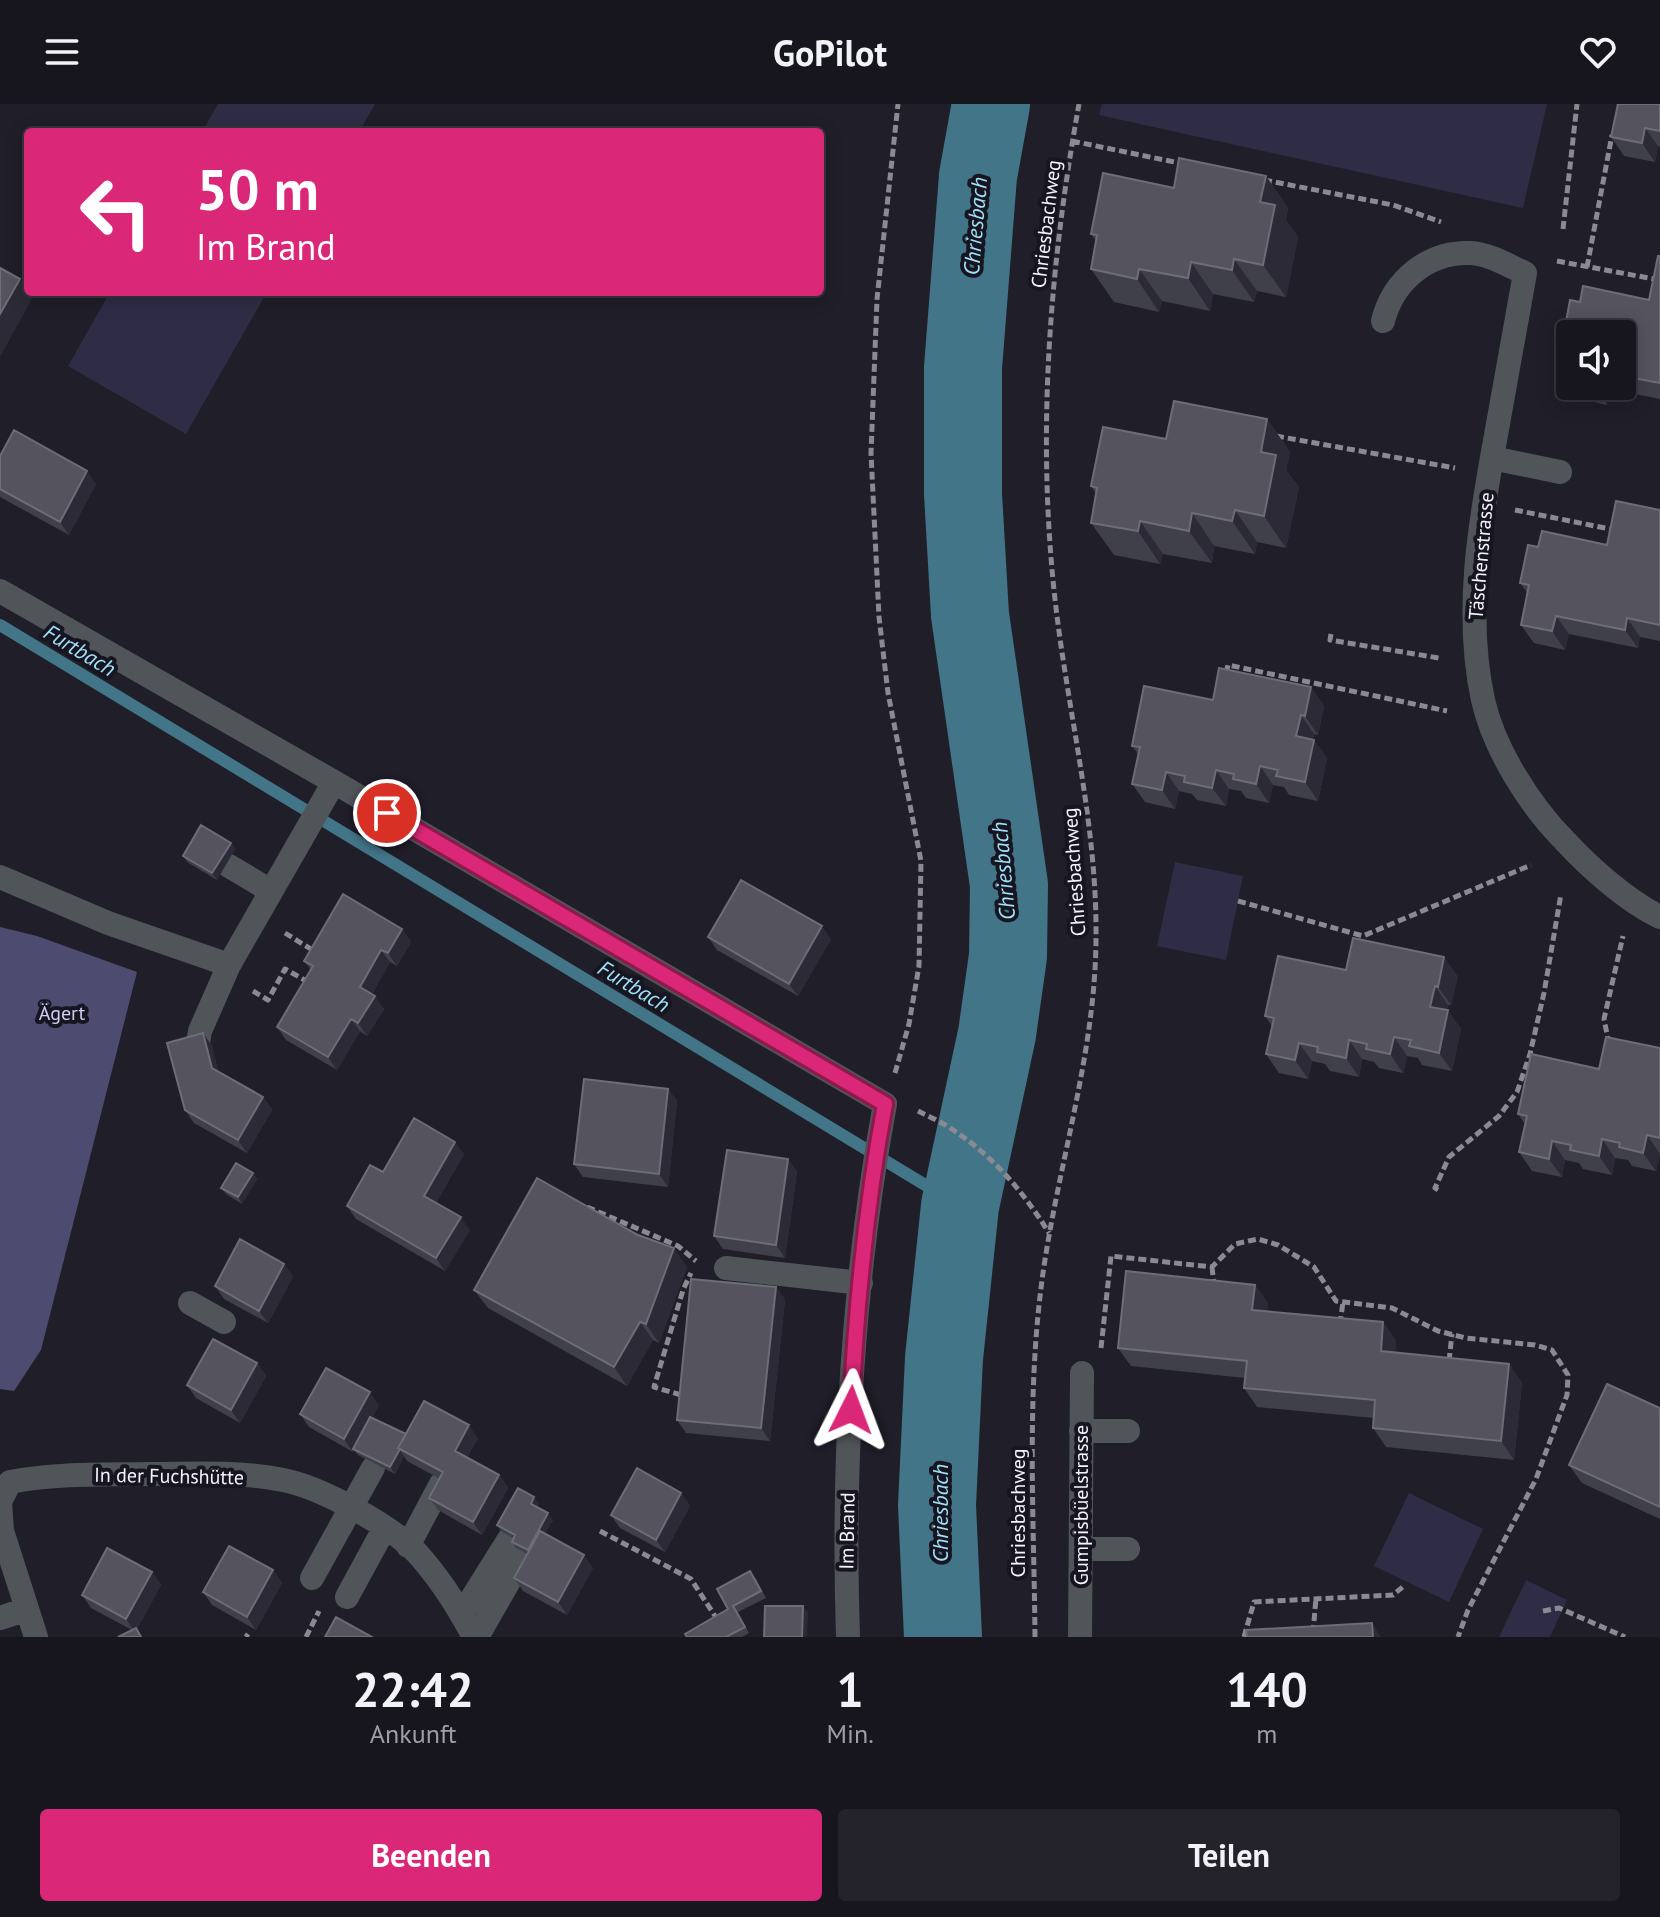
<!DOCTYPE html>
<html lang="de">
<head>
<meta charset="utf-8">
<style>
	:root { --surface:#17161f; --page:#24232c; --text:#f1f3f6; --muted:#9e9fa4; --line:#36353d; --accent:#db2777 }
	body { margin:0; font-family:"PT Sans",sans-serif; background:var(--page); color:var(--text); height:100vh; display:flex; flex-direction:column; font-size:30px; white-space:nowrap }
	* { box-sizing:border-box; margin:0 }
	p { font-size:26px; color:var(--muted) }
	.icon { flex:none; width:44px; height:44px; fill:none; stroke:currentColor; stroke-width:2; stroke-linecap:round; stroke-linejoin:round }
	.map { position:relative; height:1533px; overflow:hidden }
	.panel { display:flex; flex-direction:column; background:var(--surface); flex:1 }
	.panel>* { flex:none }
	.hud { position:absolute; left:24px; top:24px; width:800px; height:168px; border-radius:8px; box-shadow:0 4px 20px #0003,0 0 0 2px var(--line); background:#db2777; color:#fff; overflow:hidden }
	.fabs { position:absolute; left:1556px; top:216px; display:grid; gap:16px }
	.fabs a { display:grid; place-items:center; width:80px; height:80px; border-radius:8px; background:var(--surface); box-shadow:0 4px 20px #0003,0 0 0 2px var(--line); font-size:40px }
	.pin { position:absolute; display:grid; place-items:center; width:68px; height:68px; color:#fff; margin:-34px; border:4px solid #fff; border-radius:50%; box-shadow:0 2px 8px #0007 }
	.me { position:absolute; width:88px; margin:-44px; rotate:3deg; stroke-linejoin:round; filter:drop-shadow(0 0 6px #0008) }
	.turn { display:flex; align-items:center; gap:28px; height:168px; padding:0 40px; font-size:36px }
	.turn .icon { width:104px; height:104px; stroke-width:2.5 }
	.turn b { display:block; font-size:56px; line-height:68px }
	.eta { display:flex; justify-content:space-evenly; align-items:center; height:136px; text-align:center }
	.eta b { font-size:48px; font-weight:800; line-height:56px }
	.button { display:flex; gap:16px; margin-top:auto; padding:16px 40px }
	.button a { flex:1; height:92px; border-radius:8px; background:var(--accent); color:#fff; font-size:32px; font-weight:800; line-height:92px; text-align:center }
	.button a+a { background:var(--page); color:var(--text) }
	header { display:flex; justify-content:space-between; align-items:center; height:104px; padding:0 40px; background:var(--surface); font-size:36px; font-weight:800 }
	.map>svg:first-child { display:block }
</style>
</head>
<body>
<header><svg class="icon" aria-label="menu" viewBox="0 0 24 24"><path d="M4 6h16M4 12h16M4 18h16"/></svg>GoPilot<svg class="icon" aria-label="heart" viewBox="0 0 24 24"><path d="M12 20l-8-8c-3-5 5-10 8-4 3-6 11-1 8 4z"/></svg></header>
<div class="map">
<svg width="1660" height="1533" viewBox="0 0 1660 1533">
	<rect width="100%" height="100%" fill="#1f1e29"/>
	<path fill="#2f2d46" d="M218,0H375L359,28H202Z
		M1102,0H1547L1523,104L1099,11Z
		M110,188H267L186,330L68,262Z
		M1175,758L1243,772L1226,856L1157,842Z
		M1409,1389L1483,1425L1449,1498L1374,1462Z
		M1526,1476L1567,1496L1550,1533H1499Z"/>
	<path fill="#4e4b71" d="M0,823L37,832L137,868L41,1246L14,1287L0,1285Z"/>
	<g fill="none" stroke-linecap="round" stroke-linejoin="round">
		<path stroke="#427588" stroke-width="12" d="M0,521L960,1102"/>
		<path stroke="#427588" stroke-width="78" d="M943,1533L937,1401L944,1254L960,1102L997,930L1008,852L1009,781L970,511L963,390V264L978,72L991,0"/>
		<path stroke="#8a8a93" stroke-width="5" stroke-dasharray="8 4" stroke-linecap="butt" d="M1072,37L1184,60
			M1264,76L1393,101L1441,118
			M1563,125L1577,0
			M1557,157L1654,175L1660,173
			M1587,163L1612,31
			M1276,332L1455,364
			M1515,406L1615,426
			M1331,530L1330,536L1439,554
			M1226,569L1228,561L1447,607
			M1238,797L1363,832L1531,761
			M285,829L314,847
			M253,887L268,896L285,865L310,879
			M1609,940L1604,915L1623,832
			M895,969L909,920L919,862L921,757L888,589L879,513L871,349L877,195L898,0
			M918,1007C930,1013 944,1019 956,1028C994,1053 1025,1090 1049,1129
			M1438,1086L1435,1084L1449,1053L1499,1012L1517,988L1530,950L1544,889L1561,790
			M587,1103L678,1142L696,1157
			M1212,1163L1214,1181
			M1340,1220L1343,1198
			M1101,1244L1111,1152L1212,1163L1235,1140L1258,1135L1278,1141L1314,1163L1336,1197L1392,1204L1438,1227L1466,1234L1535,1241L1552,1246L1568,1271L1567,1291L1536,1375L1468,1506L1458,1533
			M1449,1257L1452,1230
			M681,1291L654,1283L683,1186L691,1169
			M600,1427L691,1475L715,1512
			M1543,1507L1559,1504L1625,1533
			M1313,1529L1316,1494
			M246,1533L248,1530
			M306,1533L319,1507
			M1035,1533C1034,1412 1026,1289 1043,1169C1059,1057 1096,946 1096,832C1097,716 1066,602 1054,486C1037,324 1050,160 1079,0
			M1244,1533L1254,1498L1393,1491L1405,1481"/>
		<path stroke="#505559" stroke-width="24" d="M1383,217C1393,177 1428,147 1471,149C1489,150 1509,162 1525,169C1515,223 1506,277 1496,331C1480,418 1464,508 1483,596C1494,645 1530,702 1565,737C1590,764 1627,797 1660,813
			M1492,354L1560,368
			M0,487L334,678L885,1000C853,1173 842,1358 848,1533
			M229,762L271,787
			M0,773L108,819L229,861
			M198,939L200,927L229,861L334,678
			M726,1164L861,1179
			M190,1199L224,1218
			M1081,1327H1128
			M408,1442L441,1380
			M1081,1445H1128
			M312,1474L373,1364
			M347,1493L384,1425
			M462,1510L509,1435
			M0,1514L27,1505
			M36,1533L2,1427L0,1398L10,1378C57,1369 103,1371 150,1370C194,1370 239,1367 283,1376C320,1383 390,1421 416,1448C439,1473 458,1503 474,1533
			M477,1533L524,1451
			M1080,1533L1082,1269"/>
	</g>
	<path fill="#40404b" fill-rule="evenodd" d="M1616,0H1660V43L1658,42L1655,58L1624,52L1611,33L1617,2Z
		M1266,72L1288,104L1286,116L1298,133L1286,193L1257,187L1254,198L1213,190L1210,207L1162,197L1159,208L1114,198L1091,165L1096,137L1091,130L1174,84Z
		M1660,152V295L1610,285L1607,301L1577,294L1564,276L1570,244L1563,234L1580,198L1649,196ZM1570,230H1622V282H1570Z
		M1267,315L1290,348L1286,366L1299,383L1286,444L1257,438L1255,450L1214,442L1212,459L1163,450L1160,460L1114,451L1091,419L1096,390L1091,382L1166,335Z
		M0,352L96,380L69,431L0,393Z
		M1660,406V537L1640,533L1638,544L1569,530L1565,546L1534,539L1521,521L1528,490L1520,479L1538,443L1607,441Z
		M1311,583L1324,602L1318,631L1314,630L1313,635L1327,654L1318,697L1289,691L1284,683L1273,681L1269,699L1246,694L1241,687L1229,685L1226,702L1197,696L1192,690L1179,687L1175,705L1145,698L1132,680L1138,650L1132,642L1213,596Z
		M231,739L235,745L217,776L187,758L183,752Z
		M402,825L411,838L397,862L390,858L372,890L384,905L367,932L360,927L337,966L286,936L277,923L311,866L304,857Z
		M708,833L831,835L798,892L717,846Z
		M1346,866L1458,872L1451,901H1448L1447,906L1461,925L1452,967L1422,961L1418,954L1407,952L1403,969L1379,964L1374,958L1362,955L1359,973L1330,967L1325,960L1312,957L1308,975L1279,969L1266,950L1272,922L1265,912Z
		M203,929L212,942L218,968L263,993L272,1006L247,1049L194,1019L185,1006Z
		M1660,944V1050L1656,1067L1632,1062L1628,1056L1615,1054L1612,1071L1583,1065L1579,1059L1565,1056L1562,1073L1532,1067L1519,1048L1525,1020L1518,1010L1599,965Z
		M668,985L677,997L668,1083L583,1073L574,1060Z
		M464,1050L436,1099L470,1126L445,1167L356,1115L347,1102L383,1068Z
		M788,1055L797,1068L785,1154L723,1145L714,1132Z
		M253,1069L257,1075L242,1100L226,1090L221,1084Z
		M284,1160L293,1173L268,1219L224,1195L215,1182Z
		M687,1163L659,1239L653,1236L627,1282L488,1204L474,1186Z
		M1255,1181L1268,1199L1267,1207L1383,1218L1396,1237L1395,1248L1509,1260L1522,1279L1514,1356L1386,1343L1373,1324L1374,1314L1257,1303L1244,1284L1245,1274L1131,1262L1118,1244Z
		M776,1183L785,1196L770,1337L686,1329L677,1316Z
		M257,1259L266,1272L240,1319L196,1294L187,1281Z
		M379,1301L372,1314L406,1330L478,1334L467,1354L499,1371L508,1384L482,1431L438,1406L429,1394L440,1375L407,1357L404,1352L395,1370L358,1351L354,1346L353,1348L309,1323L300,1310Z
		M1660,1304V1415L1582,1379L1569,1361Z
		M681,1389L690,1402L665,1448L620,1424L611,1411Z
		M539,1400L537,1403L553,1416L545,1429L593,1464L567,1511L523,1487L514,1474L527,1450L516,1444L512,1438L513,1434L502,1428L497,1421Z
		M273,1466L282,1479L256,1526L212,1501L203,1488Z
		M152,1468L161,1481L137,1525L142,1533H118L132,1526L91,1504L82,1491Z
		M755,1473L766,1494L738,1508L749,1529L742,1533H687L728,1505Z"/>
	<path fill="#2b2a36" d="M1645,24L1658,42L1655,58L1642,39Z
		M1266,72L1288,104L1286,116L1298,133L1286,193L1263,161L1260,98Z
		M1234,155L1257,187L1254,198L1232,166Z
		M1191,158L1213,190L1210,207L1188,174Z
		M1139,165L1162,197L1159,208L1137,175Z
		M20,175L33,193L0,253V210Z
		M1594,282H1608L1610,285L1607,301Z
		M1267,315L1290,348L1286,366L1299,383L1286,444L1264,412L1261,348Z
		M87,367L96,380L69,431L60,418Z
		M1235,406L1257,438L1255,450L1232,417Z
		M1192,409L1214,442L1212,459L1189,427Z
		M1140,417L1163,450L1160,460L1138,427Z
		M1556,512L1569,530L1565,546L1552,527Z
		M1627,514L1640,533L1638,544L1625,526Z
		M1311,583L1324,602L1318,631L1305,612Z
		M1301,611L1314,630L1310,651L1296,632Z
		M1314,636L1327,654L1318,697L1305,678Z
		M1260,662L1273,681L1269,699L1256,680Z
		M1216,666L1229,685L1226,702L1212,684Z
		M1166,668L1179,687L1175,705L1162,686Z
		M231,739L235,745L217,776L212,769Z
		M822,822L831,835L798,892L789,880Z
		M402,825L411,838L397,862L388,849Z
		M381,846L390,858L369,896L360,883Z
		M1444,853L1458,872L1451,901L1438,883Z
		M1435,882L1448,901L1443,921L1430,903Z
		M375,892L384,905L367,932L358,919Z
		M1448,906L1461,925L1452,967L1439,949Z
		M351,915L360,927L337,966L328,953Z
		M203,929L212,942L221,977L212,964Z
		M1394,933L1407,952L1403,969L1390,950Z
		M1349,936L1362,955L1359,973L1346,954Z
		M1299,939L1312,957L1308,975L1295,956Z
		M668,985L677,997L668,1083L659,1070Z
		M263,993L272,1006L247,1049L238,1036Z
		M1647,1031L1660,1050L1656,1067L1643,1049Z
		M1602,1035L1615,1054L1612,1071L1599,1052Z
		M1552,1037L1565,1056L1562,1073L1549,1055Z
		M455,1038L464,1050L433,1104L424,1092Z
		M788,1055L797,1068L785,1154L776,1141Z
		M253,1069L257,1075L242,1100L238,1093Z
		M461,1113L470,1126L445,1167L436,1154Z
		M674,1144L687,1163L659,1239L646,1220Z
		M284,1160L293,1173L268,1219L259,1207Z
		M1255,1181L1268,1199L1265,1224L1252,1206Z
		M776,1183L785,1196L770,1337L761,1324Z
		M640,1218L653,1236L627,1282L614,1263Z
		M1383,1218L1396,1237L1394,1266L1381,1247Z
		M257,1259L266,1272L240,1319L231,1306Z
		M1509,1260L1522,1279L1514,1356L1501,1337Z
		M370,1288L379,1301L353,1348L344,1335Z
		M469,1321L478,1334L464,1360L455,1347Z
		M399,1345L404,1352L395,1370L390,1363Z
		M499,1371L508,1384L482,1431L473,1418Z
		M681,1389L690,1402L665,1448L656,1436Z
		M534,1393L539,1400L535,1406L531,1400Z
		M548,1409L553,1416L532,1453L528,1446Z
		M584,1451L593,1464L567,1511L558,1498Z
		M273,1466L282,1479L256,1526L247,1513Z
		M152,1468L161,1481L137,1525L142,1533H141L135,1528L126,1515Z
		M803,1502L808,1509L807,1533H802Z
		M1372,1519L1381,1533H1373Z"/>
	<path fill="#54535e" stroke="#6d6c77" stroke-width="2" d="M1618,0H1660V27L1645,24L1642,39L1611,33Z
		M1179,54L1266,72L1260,98L1275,101L1263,161L1234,155L1232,166L1191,158L1188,174L1139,165L1137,175L1091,165L1097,131L1091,130L1103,69L1174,84Z
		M1658,152H1660V279L1622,272V230H1570V236L1563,234L1570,196L1580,198L1583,182L1649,196Z
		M0,164L20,175L0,210Z
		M1570,243V277L1564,276Z
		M1174,297L1267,315L1261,348L1276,351L1264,412L1235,406L1232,417L1192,409L1189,427L1140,417L1138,427L1091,419L1097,384L1091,382L1103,323L1166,335Z
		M14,326L87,367L60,418L0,385V352Z
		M1616,397L1660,406V521L1627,514L1625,526L1556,512L1552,527L1521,521L1529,481L1520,479L1528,441L1538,443L1542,427L1607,441Z
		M1219,564L1311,583L1305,612L1301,611L1296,632L1314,636L1305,678L1276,672L1278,666L1260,662L1256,680L1233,675L1234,670L1216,666L1212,684L1184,678L1185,672L1166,668L1162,686L1132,680L1140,643L1132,642L1144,582L1213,596Z
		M201,721L231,739L212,769L183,752Z
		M741,776L822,822L789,880L708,833Z
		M343,790L402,825L388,849L381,846L360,883L375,892L358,919L351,915L328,953L277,923L313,862L304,857Z
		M1353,834L1444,853L1438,883L1435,882L1430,903L1448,906L1439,949L1409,942L1411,936L1394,933L1390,950L1366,945L1367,940L1349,936L1346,954L1317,948L1318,943L1299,939L1295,956L1266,950L1274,914L1265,912L1278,852L1346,866Z
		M203,929L212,964L263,993L238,1036L185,1006L167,939Z
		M1606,933L1660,944V1034L1647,1031L1643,1049L1619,1043L1620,1039L1602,1035L1599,1052L1570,1046L1571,1041L1552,1037L1549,1055L1519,1048L1527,1012L1518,1010L1531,950L1599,965Z
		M584,975L668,985L659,1070L574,1060Z
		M414,1014L455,1038L424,1092L461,1113L436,1154L347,1102L370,1061L383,1068Z
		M727,1046L788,1055L776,1141L714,1132Z
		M236,1059L253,1069L238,1093L221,1084Z
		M537,1074L638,1131L674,1144L646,1220L640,1218L614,1263L474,1186Z
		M240,1135L284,1160L259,1207L215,1182Z
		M1126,1167L1255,1181L1252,1206L1383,1218L1381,1247L1509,1260L1501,1337L1373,1324L1375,1296L1244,1284L1247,1257L1118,1244Z
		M691,1175L776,1183L761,1324L677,1316Z
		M213,1235L257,1259L231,1306L187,1281Z
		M326,1264L370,1288L344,1335L300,1310Z
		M1607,1280L1660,1304V1403L1569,1361Z
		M424,1297L469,1321L455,1347L499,1371L473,1418L429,1394L443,1368L398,1344Z
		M370,1313L406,1330L398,1344L400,1345L390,1363L353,1345Z
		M637,1364L681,1389L656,1436L611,1411Z
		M518,1384L534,1393L531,1400L548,1409L528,1446L512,1438L515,1431L497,1421Z
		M540,1427L584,1451L558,1498L514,1474Z
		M229,1442L273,1466L247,1513L203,1488Z
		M107,1444L152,1468L126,1515L82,1491Z
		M750,1467L761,1487L733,1502L745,1523L726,1533H687L685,1530L728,1505L717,1485Z
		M765,1502H803L802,1533H764Z
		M336,1513L372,1533H325Z
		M1372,1519L1373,1533H1247L1246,1526Z
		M136,1524L141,1533H118Z"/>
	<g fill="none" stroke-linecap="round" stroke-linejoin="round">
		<g stroke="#8e194d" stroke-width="20">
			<path id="route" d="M387,709L885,1000C866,1101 856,1204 851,1306"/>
		</g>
		<use href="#route" stroke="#db2777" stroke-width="14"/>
	</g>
	<g text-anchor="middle" stroke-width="8" stroke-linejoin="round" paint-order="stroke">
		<g font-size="20" fill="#f3f3fb" stroke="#161520">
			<text transform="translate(1046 120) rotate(-83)" y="7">Chriesbachweg</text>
			<text transform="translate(1481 452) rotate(-85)" y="7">Täschenstrasse</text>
			<text transform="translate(1074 768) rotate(-94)" y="7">Chriesbachweg</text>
			<text transform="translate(169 1372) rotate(1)" y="7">In der Fuchshütte</text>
			<text transform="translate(1081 1401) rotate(-90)" y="7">Gumpisbüelstrasse</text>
			<text transform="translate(1018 1409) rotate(-90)" y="7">Chriesbachweg</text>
			<text transform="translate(847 1427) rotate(-89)" y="7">Im Brand</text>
		</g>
		<g font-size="20" fill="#cfcef6" stroke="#161520">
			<text x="62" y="916">Ägert</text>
		</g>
		<g font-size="22" font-style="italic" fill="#a0e1fa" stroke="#161520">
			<text transform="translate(975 122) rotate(-85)" y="8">Chriesbach</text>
			<text transform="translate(80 546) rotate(31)" y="8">Furtbach</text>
			<text transform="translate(1003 767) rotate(-95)" y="8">Chriesbach</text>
			<text transform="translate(634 882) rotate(31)" y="8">Furtbach</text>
			<text transform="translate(940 1409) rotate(-90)" y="8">Chriesbach</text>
		</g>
	</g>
</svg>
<div class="fabs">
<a><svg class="icon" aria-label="sound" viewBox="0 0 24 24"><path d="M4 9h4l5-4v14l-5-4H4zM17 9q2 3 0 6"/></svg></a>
</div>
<div class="pin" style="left:387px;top:709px;background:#d93025"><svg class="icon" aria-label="arrive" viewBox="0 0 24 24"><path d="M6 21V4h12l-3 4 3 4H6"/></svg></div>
<svg class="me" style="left:851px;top:1306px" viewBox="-20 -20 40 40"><path d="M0-17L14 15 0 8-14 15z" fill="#db2777" stroke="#fff" stroke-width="4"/></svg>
<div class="hud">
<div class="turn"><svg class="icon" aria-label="left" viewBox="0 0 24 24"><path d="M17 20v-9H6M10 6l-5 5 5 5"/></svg><div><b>50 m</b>Im Brand</div></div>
</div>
</div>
<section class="panel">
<div class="eta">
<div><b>22:42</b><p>Ankunft</p></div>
<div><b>1</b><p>Min.</p></div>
<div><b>140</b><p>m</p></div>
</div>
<div class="button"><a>Beenden</a><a>Teilen</a></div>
</section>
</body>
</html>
